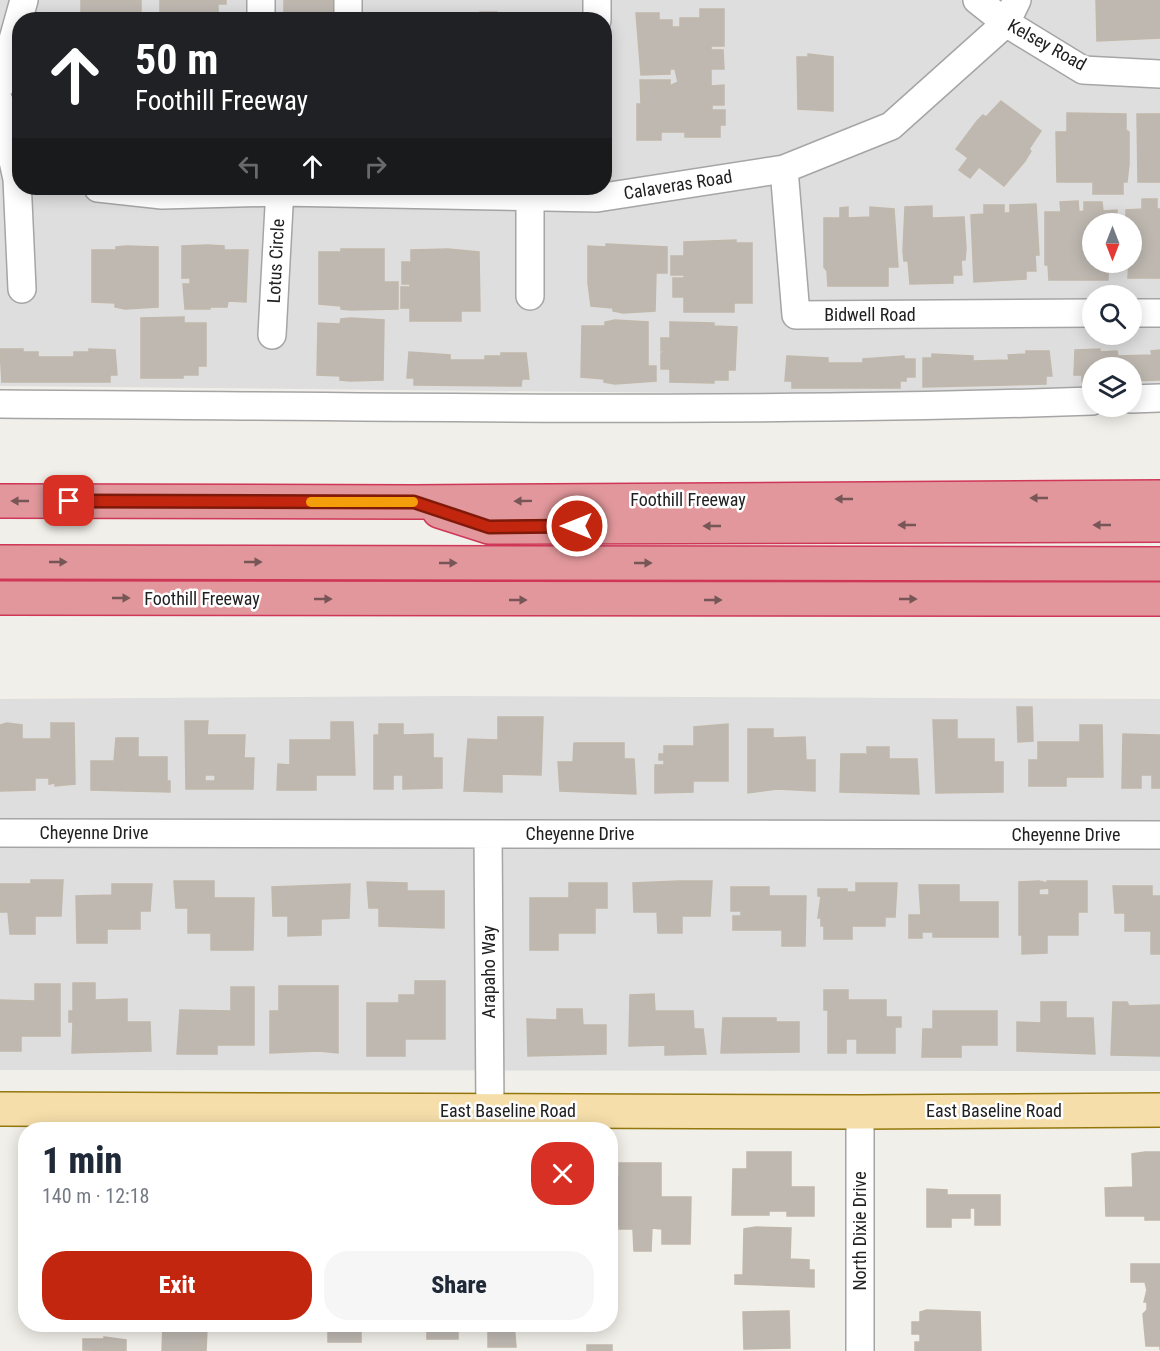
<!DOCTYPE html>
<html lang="en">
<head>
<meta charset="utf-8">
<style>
	:root { --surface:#fff; --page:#f6f6f7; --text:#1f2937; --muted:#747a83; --accent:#c3260f }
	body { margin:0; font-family:"Roboto Condensed",sans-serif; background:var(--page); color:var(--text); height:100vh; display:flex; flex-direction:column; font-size:22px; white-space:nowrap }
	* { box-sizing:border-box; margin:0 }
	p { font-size:20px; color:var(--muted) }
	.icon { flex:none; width:33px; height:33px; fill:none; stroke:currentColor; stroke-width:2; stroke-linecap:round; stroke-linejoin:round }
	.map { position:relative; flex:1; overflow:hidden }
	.details { position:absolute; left:18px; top:1122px; width:600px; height:210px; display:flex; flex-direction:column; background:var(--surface); border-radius:24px; box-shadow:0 3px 15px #0003 }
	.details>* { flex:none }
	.top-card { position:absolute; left:12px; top:12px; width:600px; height:183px; border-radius:24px; box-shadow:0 3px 15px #0003; background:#202124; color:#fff; overflow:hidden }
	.needle { width:39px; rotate:180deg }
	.controls { position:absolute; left:1082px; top:213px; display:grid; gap:12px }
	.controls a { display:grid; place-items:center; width:60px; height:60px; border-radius:50%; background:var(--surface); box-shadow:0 3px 15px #0003; font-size:30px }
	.pin { position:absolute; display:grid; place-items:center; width:51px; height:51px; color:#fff; margin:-26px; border-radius:12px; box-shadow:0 3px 9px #0006 }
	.me { position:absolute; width:66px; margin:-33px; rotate:270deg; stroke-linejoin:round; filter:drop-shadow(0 0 4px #0008) }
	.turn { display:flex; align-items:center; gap:21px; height:126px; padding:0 24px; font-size:27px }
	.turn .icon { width:78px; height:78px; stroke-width:2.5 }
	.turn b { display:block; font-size:42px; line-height:51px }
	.lanes { display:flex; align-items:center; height:57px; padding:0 24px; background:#0003; justify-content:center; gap:30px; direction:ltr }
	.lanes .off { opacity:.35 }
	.round { display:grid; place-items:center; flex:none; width:63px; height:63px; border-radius:24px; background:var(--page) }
	.headline { display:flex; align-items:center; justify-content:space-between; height:102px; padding:0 24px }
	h1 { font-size:36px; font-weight:800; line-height:45px }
	.cta { display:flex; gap:12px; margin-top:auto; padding:12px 24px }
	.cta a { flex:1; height:69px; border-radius:24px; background:var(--accent); color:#fff; font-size:24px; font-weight:800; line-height:69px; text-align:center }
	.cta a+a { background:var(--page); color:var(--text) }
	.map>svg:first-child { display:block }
</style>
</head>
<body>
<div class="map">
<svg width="1160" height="1351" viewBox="0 0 1160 1351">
	<rect width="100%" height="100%" fill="#f1efe9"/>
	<path fill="#dfdede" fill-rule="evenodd" d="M0,0H1160V398H1131V368H1092V397L0,386ZM20,20H604V188H20ZM1092,224H1131V262H1092ZM1092,296H1131V334H1092Z
		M456,696L1160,699V1071L0,1070V699Z"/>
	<path fill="#beb8b1" stroke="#c1b8ac" stroke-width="1.5" fill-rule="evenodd" d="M81,0H141V12H81Z
		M160,0H226V4H218V13H211V17L160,16Z
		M284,0H335V20H284Z
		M1096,0H1160V38L1097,41Z
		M700,9H724V46H711V50H723L724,69H711V86L724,85V105H712V110H725V125H720V137H685V132H661V140H637V104H641L640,80H670V86L678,82L675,69H670V74L641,75L636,13H659V20H672V27H680V18H700Z
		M480,12H497V20H480Z
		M416,14H431V20H416Z
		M808,54L833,57V111L798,109L797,57H808Z
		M1001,101L1041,131L1029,149L1031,151L1025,161L1004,186L979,167L970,178L959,170L968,158L956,149L977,121L983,115L986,117Z
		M1067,113L1126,114V130L1129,132V164L1127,182H1123V194H1093V182H1057L1056,132H1067Z
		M1137,114H1160V182H1138Z
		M1142,199H1157V209H1160V278H1128L1131,224H1126V210L1142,209Z
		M1078,201L1079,212L1084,211V202H1102L1103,211L1117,210V224H1092V262H1108V280H1049L1048,265H1045V212H1061L1060,202Z
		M1036,204L1039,255H1035L1036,271H1026V279L974,282L971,215L984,214V205H1004V213H1010V205Z
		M932,206V218L964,217L966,249L965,260H961L962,275H953V283L910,284L908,261H904L903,251L905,207Z
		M848,207V218L870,217V207L894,209L898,267H888V286H828L827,271L824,267V218H840V208Z
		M736,240V243H752V303H734V312H684V297H673V278H684V275H671V256H684V242Z
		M606,244L667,247V273H656L655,311L623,313L613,311V308L591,306L588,283V246L606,247Z
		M208,245L224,246V250H248L246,302L228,301L227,307H210V309H185L183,284H190V278H182V246Z
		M126,246L158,247V307L125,309L115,307V303L92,302V250H116V247Z
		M341,249H384V282H398V309L351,310L341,309V306L319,304V252H341Z
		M448,249L479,252L480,311H461V321H410V308H401V287H410V284H402V262H411V250Z
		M184,317V323H206V366H198V375H183V378H141V318Z
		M351,318L384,320L383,380L350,381L340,380V376L317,375L318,323L340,324L341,319Z
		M615,320L648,322V366H656V381L615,384L604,382V379L581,377L582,326H605V322Z
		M670,322L714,323V326L737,327L735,370H728V380H714V383L670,382V369H661V353L670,351H661V338H670Z
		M0,349H23V352H38V357H74V352H89V349L115,350L117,375H110V382H2Z
		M1100,349V352L1117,351L1118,356L1152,355L1151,351L1160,350V380L1131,381V368H1092V382H1082V375H1074L1075,350Z
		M1026,351H1049L1052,376H1046V384L923,387V358H932V354L973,356V361L1009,360L1008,355L1026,354Z
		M409,352L450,355V360H485V356H501V353H526L529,379H522L521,386L414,385V378H407Z
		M787,356L828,358V363H863V359L904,356V359H915V377H906V381H900V388H792V381H785Z
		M1017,707H1032L1033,741L1018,742Z
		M498,717H543L541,775L502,774V792L464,791L468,739L498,740Z
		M933,720H957V739H994V762H1003V792L936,793Z
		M185,721H208L207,735H245L244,758H254L253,789H186ZM205,775H215V781H205Z
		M331,722H353L355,775H316V790H277L278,764L290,765V740H331Z
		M7,723L22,725V739H51V723H74L75,784L55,786V783L49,784V778H35V790L0,791V725Z
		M379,724H403V735L433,734V758H442V788L403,789V775H393V789H374V735H379Z
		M728,724V781H693V792L655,793V765H664V760H659V754H664V746H694V727Z
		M1080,725H1102L1103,777H1066V786H1029V760H1038V742H1080Z
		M748,729H773V738L805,737L806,760H815V791L777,789L748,793Z
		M1123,734L1160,735V788H1152V775H1141V788H1122Z
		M116,738H138V757H167V781H170V792L91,790V761H114Z
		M574,743H624V759H634L636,794L560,791L558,762H573Z
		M867,747H889V759H917L919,794L840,792L841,754H865L867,758Z
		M31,880H63L61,916H35V934H10L8,912H0V884H31Z
		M174,881H214V898H254L253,950H211V933H188V908H176Z
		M679,881H712L710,916H682V933H658L657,912H634L633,883Z
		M1039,881L1047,883V881H1087V912H1078V935H1047V953L1022,954V935H1019V882ZM1049,888V895H1039V889Z
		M367,882L407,883V891H444V928L379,926V908H369Z
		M569,883H607V908H595V933H558V950H530V898H569Z
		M856,883H897L895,917H885V926H852V939H824V926H821V918H818L821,896H818V889H847V892H856Z
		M112,884H152L150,911H140V929H107V943H77L76,896L112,895Z
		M350,884L349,918L321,919V935L288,936V916H273L272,887Z
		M919,885H959V902H998V937H933V932H922V938H909V915H921Z
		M1113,886H1152V896H1160V954H1151V931H1125V913H1115Z
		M731,887H769V896H806L805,946H782V930H733V916H741V911H731Z
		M415,981H445V1039H405V1056H367V1003H399V995H415Z
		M73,983H95V1000L127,999V1022H150L151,1051L72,1053L73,1022H69V1011H73Z
		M35,984H60V1036H21V1051H0V1000L35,1001Z
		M279,986H338V1053L319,1051L270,1053V1011H279Z
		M231,987H254V1045H217V1054H177L180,1010L231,1011Z
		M824,990H848V1000H886V1017H901V1027H895V1053H857V1039H846V1053H828V1010H824Z
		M654,994L655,1011H693L694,1029H703L706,1054L665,1055V1045L629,1046L630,995Z
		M1041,1002H1066V1018H1093L1095,1054L1017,1051V1022L1041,1023Z
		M1113,1002H1127L1129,1006L1160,1005V1056L1111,1055Z
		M557,1009H582L583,1025H606V1054L528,1056L527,1019L557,1020Z
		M933,1011H997V1045H961V1057H922L923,1029H933Z
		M723,1018H776V1022H799V1052L721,1053Z
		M747,1152H791V1187H814V1216H787V1211H769V1215H732L733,1169H747Z
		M1145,1152H1160V1220H1145V1216H1106L1105,1188L1133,1187L1132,1154Z
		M619,1163H661V1197H691L690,1244H662V1229L652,1228L651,1251H634L633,1229H619V1225H610V1176H619Z
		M927,1189L947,1190V1195H1000V1225H975V1208H970V1218H951V1227H927Z
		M756,1227L791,1228L790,1259L809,1260V1270H814V1287L735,1284V1275H743L744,1229Z
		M1131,1264H1160V1350V1346H1146L1143,1314L1147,1310V1302H1144L1147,1290L1145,1282H1131Z
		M927,1310L980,1312L981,1351H915V1342H920V1334H912V1322H920V1312Z
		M789,1311L790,1348L744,1349L743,1312Z
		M163,1324L207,1328L206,1351H162Z
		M427,1324H458V1339H427Z
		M488,1324H514L516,1347H488Z
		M328,1325H361V1342H328Z
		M104,1337L126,1340V1351L83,1350V1339H104Z
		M587,1345H612V1351H587Z"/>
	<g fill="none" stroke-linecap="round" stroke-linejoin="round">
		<g stroke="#a5a5a5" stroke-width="30">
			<path id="minor" d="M348,0V20
				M977,0L1006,23L1083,70L1160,74
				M261,20V0
				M597,20V0
				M0,86L24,0
				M0,103L17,179L22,289
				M784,169L796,315L1092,313
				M98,188L162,195L280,192L597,198L784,169L891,126L1006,23L1017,0
				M530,296V198
				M1131,313H1160
				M272,335L280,188
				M1131,399L1160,398
				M0,404C364,406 728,414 1092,401
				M0,833L1160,835
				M488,834L490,1110
				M860,1351V1112"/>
		</g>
		<g stroke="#93770c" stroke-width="36">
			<path id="major" d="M0,1109L860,1112L1160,1110"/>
		</g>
		<g stroke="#cf3657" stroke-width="36">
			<path id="highway" d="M0,501L414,502L1160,497
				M439,511L489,527L1160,525
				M0,562L1160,564
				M0,598L1160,599"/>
		</g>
		<use href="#minor" stroke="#fff" stroke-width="27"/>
		<use href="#major" stroke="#f5dea9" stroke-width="33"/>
		<use href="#highway" stroke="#e1979b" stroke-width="33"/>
	</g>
	<defs><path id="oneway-solid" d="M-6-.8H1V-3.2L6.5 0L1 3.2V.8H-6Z" transform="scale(1.5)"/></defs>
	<g fill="#775658">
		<use href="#oneway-solid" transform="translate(1039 498) rotate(180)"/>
		<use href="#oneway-solid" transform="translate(844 499) rotate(180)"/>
		<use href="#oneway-solid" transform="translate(20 501) rotate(-180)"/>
		<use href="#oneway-solid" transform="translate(523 501) rotate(179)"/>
		<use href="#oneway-solid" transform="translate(907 525) rotate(180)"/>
		<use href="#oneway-solid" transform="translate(1102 525) rotate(-180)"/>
		<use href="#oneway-solid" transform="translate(712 526) rotate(180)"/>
		<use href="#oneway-solid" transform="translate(58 562)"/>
		<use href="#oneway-solid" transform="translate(253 562)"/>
		<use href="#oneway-solid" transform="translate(448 563)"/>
		<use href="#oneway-solid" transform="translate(643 563)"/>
		<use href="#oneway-solid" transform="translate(121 598)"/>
		<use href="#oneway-solid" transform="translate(323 599)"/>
		<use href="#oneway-solid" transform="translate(908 599)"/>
		<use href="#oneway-solid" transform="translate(518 600)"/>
		<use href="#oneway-solid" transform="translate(713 600)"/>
	</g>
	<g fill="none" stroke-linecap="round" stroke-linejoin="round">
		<g stroke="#7f190a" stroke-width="15">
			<path id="route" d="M69,501L414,502L489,527L577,526"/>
		</g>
		<use href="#route" stroke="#c3260f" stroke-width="10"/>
		<path stroke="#f59e0b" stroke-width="10" d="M311,502H413"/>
	</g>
	<g text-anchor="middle" stroke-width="5" stroke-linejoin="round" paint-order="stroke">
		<g font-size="18" fill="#212121" stroke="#fff">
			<text transform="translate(1047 45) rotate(29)" y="6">Kelsey Road</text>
			<text transform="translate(678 185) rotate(-9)" y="6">Calaveras Road</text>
			<text transform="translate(276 261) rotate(-87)" y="6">Lotus Circle</text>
			<text x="870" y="321">Bidwell Road</text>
			<text x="688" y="506">Foothill Freeway</text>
			<text x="202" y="605">Foothill Freeway</text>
			<text x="94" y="839">Cheyenne Drive</text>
			<text x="580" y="840">Cheyenne Drive</text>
			<text x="1066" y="841">Cheyenne Drive</text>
			<text transform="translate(489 972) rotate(-90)" y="6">Arapaho Way</text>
			<text x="508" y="1117">East Baseline Road</text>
			<text x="994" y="1117">East Baseline Road</text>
			<text transform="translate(860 1231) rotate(-90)" y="6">North Dixie Drive</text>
		</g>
	</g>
</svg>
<div class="controls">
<a><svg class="needle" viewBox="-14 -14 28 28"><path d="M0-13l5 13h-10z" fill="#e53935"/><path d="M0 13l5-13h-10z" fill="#747a83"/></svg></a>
<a><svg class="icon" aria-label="search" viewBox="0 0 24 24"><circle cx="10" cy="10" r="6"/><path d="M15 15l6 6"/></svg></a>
<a><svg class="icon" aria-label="layers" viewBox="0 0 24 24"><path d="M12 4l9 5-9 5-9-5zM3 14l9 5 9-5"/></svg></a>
</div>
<div class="pin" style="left:69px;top:501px;background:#d93025"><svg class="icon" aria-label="arrive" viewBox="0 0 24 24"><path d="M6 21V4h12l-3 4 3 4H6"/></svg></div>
<svg class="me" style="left:577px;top:526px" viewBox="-20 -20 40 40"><circle r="17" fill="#c3260f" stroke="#fff" stroke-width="3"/><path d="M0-11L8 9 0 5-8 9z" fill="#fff"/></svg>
<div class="top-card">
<div class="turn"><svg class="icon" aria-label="ahead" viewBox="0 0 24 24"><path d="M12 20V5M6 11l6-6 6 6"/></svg><div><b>50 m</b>Foothill Freeway</div></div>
<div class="lanes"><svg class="icon off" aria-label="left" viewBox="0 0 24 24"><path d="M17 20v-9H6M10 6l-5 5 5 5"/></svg><svg class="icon" aria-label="ahead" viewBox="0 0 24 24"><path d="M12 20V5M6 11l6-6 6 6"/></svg><svg class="icon off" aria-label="right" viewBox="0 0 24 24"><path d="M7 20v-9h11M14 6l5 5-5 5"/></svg></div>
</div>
<section class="details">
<div class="headline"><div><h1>1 min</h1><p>140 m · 12:18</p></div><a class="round" style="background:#d93025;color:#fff"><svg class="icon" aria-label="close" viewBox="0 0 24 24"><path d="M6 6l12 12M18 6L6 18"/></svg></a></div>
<div class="cta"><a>Exit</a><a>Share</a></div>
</section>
</div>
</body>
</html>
